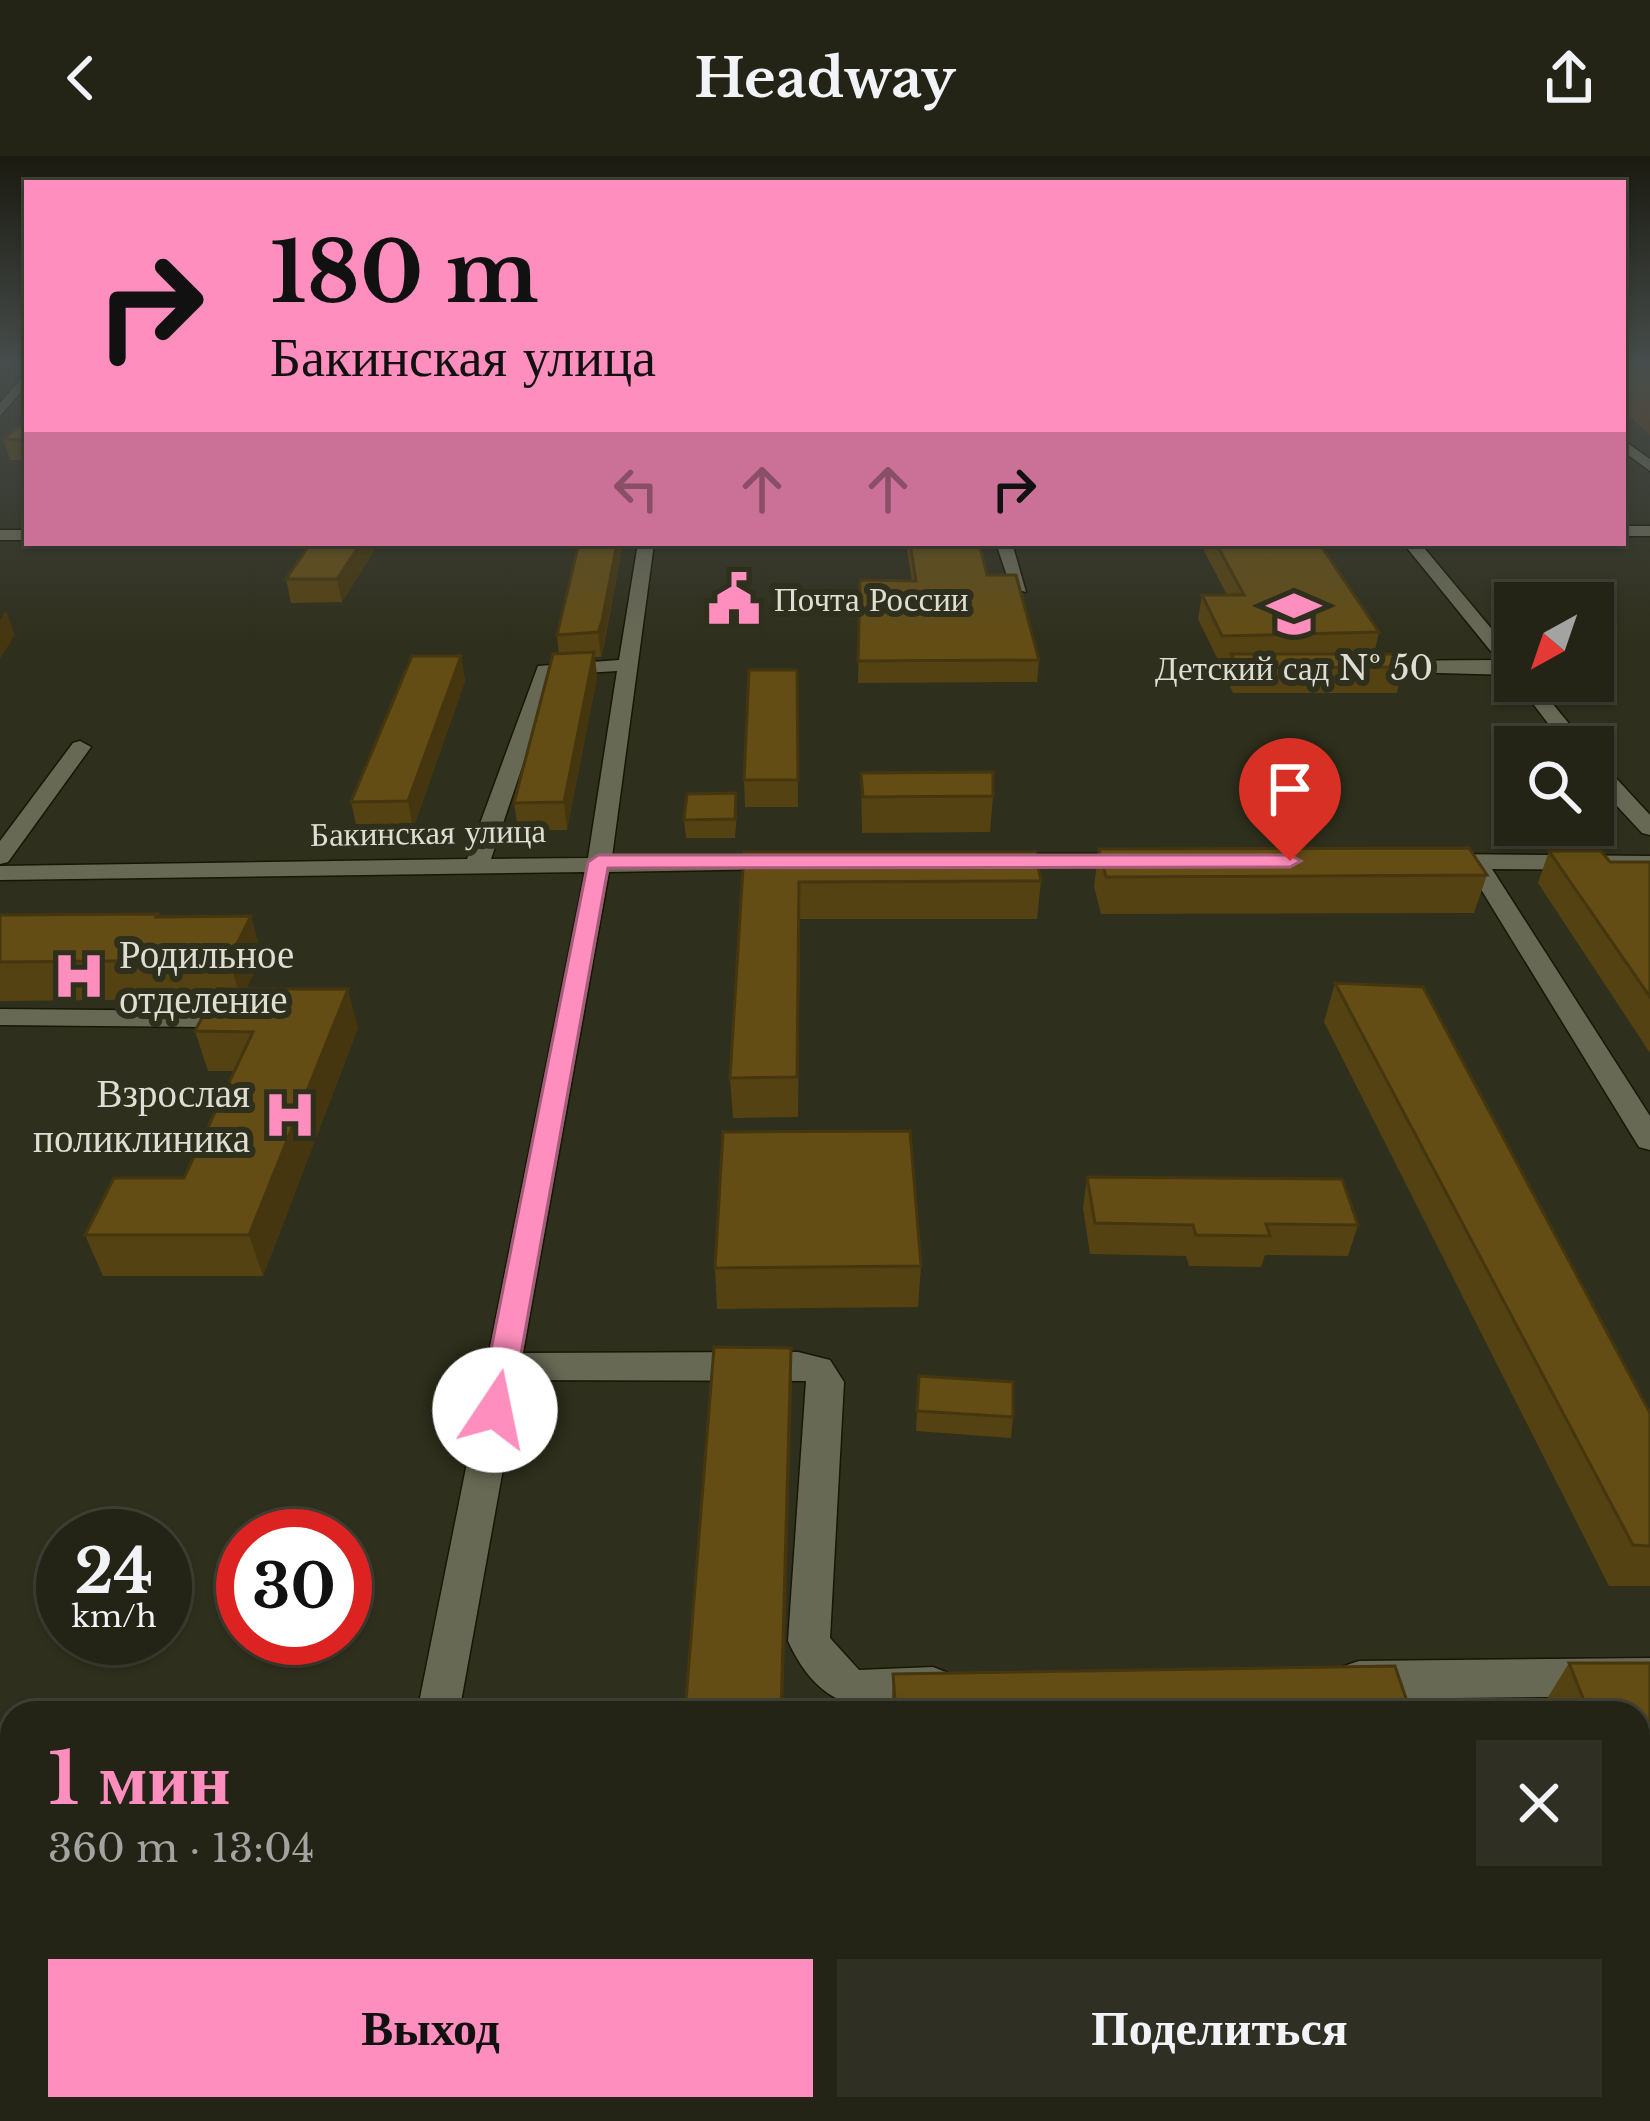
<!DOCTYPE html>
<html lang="ru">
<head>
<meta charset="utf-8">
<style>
	:root { --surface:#232316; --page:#2f2f23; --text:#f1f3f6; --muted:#a3a4a1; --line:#404035; --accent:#fe8ebd }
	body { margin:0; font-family:"Libre Baskerville",serif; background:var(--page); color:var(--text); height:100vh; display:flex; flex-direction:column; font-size:45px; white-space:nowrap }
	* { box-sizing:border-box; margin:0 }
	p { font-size:39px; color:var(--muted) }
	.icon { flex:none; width:66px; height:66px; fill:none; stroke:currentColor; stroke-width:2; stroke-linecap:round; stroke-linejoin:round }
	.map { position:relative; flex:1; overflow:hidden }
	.drawer { position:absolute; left:0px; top:1545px; width:1650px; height:420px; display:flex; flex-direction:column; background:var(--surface); border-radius:36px 36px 0 0; box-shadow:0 3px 9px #0004,0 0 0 3px var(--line) }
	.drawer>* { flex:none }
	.hud { position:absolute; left:24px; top:24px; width:1602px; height:366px; border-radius:0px; box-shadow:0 3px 9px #0004,0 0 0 3px var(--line); background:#fe8ebd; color:#111; overflow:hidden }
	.needle { width:78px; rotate:220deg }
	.tools { position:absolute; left:1494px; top:426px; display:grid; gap:24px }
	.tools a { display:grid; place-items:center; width:120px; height:120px; border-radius:0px; background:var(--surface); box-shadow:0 3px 9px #0004,0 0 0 3px var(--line); font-size:60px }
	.speed { position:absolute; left:36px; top:1353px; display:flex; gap:24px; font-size:60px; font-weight:700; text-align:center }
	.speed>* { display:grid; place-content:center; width:156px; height:156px; border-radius:50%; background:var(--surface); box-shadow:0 3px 9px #0004,0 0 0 3px var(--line); line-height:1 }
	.speed small { font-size:30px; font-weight:400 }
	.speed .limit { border:18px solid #d22; background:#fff; color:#111 }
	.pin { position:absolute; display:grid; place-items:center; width:102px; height:102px; color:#fff; margin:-123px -51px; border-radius:50% 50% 50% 0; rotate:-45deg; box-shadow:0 0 12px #0007 }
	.pin .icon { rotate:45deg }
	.me { position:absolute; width:132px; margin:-66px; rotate:11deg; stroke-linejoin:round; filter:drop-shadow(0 0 9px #0008) }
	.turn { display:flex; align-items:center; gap:42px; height:252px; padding:0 48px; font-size:54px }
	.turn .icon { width:156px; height:156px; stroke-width:2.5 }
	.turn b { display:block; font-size:84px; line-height:102px }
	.lanes { display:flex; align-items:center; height:114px; padding:0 48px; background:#0003; justify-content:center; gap:60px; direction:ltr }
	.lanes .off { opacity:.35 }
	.round { display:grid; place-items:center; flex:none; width:126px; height:126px; border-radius:0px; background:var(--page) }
	.overview { display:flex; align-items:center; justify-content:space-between; height:204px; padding:0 48px }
	h1 { font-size:72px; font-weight:700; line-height:90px; color:var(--accent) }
	.primary-button { display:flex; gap:24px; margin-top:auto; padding:24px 48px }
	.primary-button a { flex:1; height:138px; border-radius:0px; background:var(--accent); color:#111; font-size:48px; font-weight:700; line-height:138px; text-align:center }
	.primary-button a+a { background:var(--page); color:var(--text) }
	header { display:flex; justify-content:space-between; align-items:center; height:156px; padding:0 48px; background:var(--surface); font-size:54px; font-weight:700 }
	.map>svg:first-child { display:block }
</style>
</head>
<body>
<header><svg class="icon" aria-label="back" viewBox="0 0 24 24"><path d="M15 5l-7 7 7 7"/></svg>Headway<svg class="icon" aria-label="share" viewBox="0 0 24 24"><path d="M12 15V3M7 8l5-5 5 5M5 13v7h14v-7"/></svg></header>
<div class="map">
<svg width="1650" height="1965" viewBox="0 0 1650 1965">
	<rect width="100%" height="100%" fill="#2f2f1d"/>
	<path fill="#5f3911" d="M1623,208L1650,210V279L1623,254Z
		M0,1642H12V1914H0Z"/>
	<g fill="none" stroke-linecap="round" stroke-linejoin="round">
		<g stroke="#171706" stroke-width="3">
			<path id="minor" d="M27,216V229L0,260V247Z
				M1623,284L1650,303V315L1623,295Z
				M1623,370H1650V380H1623Z
				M0,374H27V384H0Z
				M638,387H654L612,701L780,699L792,706L780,713L609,716L523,1197L798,1196L830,1204L844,1226L830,1482L859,1514L933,1511L948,1517L954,1531L948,1545C932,1551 918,1551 901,1552C844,1557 812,1537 788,1485L806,1225L519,1224L459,1557H417L585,716L0,724V710L467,703L538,510L619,504ZM617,515L588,702L491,703L553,519Z
				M996,387H1012L1026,436L1011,432Z
				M1403,387H1420L1515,501V519L1359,515L1356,511L1366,505L1498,504Z
				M1515,524L1534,525L1588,591H1566Z
				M80,585L91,591L8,706L0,708V685L73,587Z
				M1593,605L1601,606L1650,659V679L1642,677L1593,624Z
				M996,698H1134L1146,705L1134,712L988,710V700Z
				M1440,698L1650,700V714L1492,713L1650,960V994L1639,991L1468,712L1432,710V700Z
				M0,853L204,855L218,863L204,871L0,869Z
				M1650,1502V1540L1453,1542L1458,1557H1416L1410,1543H1359L1344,1538L1338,1524L1344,1510L1359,1505Z
				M0,1581H12V1623H0Z
				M1638,1728H1650V1776H1638Z
				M393,1953H445L444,1965H392Z
				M1577,1953H1629L1634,1965H1582Z"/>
		</g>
		<use href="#minor" fill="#686955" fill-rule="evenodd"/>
	</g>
	<path fill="#554212" d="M27,264V304H10L3,283Z
		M379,387L342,446L291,447L286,423Z
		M579,387H623L604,489L601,501H595L597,521L567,674H518L514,647L559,498L557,479Z
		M906,387H979L987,419L1039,504L1037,526L858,527L860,424L912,425Z
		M1200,387H1319L1379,476L1374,498L1403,511L1397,537H1233L1227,524L1230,504H1218L1198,463L1202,439H1227Z
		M461,500L465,525L413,673H357L351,646Z
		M797,514L798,651H745L744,624Z
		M861,617L993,640L990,676L862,677Z
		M737,656L735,682H686L684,664Z
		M1099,693L1487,719L1474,757L1101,758L1094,730Z
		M1549,695L1610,706H1650V897L1538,727Z
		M744,696L1041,725L1037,763H800L798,961L733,962L730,922Z
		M0,759L159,761L262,799L246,833L358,872L263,1120H103L85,1079L184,1022L234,915H208L195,875L212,843L0,845Z
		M1335,827L1650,1257V1430H1609L1324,866Z
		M1087,1021L1358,1069L1348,1100L1265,1099L1261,1111L1189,1110L1186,1100L1090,1098L1083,1052Z
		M921,1110L918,1151L717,1153L715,1112Z
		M919,1220L1013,1261L1011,1282L916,1275Z
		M1569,1507H1650V1634H1638V1557H1550L1545,1546Z
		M893,1518L1411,1557H891Z"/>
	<path fill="#45360f" d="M361,387H379L342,446L337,423Z
		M617,387H623L601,501L598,476Z
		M6,454L15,479L0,503V464Z
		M594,496L597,521L567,674L564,646Z
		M461,500L465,525L413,673L408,645Z
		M251,760L262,799L241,843L229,804Z
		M348,833L358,872L263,1120L249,1079Z
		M791,1192L792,1233L783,1557H781Z
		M175,1953H207L205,1965H172Z"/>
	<path fill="#634d15" stroke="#45360f" stroke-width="3" d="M27,264V284L3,283Z
		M311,387H361L337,423H286Z
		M579,387H617L602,465L598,476L557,479Z
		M910,387H979L987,419H1016L1039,504L858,505L860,424L916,425Z
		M1216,387H1319L1379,476L1222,480L1202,439H1244Z
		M594,496L564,646L514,647L553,498Z
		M1231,498H1394L1403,511L1238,512Z
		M412,500H461L408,645L351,646Z
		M749,514H797L798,624H744Z
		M993,616V640L863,641L861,617Z
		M736,637L735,663L684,664L687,638Z
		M1469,692L1487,719L1106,721L1099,693Z
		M1549,695H1601L1610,706H1650V841Z
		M744,696H1035L1041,725L799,726L797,921L730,922Z
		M158,758L156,761L251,760L229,804L0,806V759Z
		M1335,827L1423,831L1650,1257V1390L1633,1389Z
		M217,833H348L249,1079H85L114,1022H184L253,876L195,875Z
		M910,975L921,1110L715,1112L723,976Z
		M1087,1021L1342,1023L1358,1069L1266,1068L1270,1080L1196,1079L1193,1069L1095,1067Z
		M714,1191L791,1192L781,1557H685Z
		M919,1220L1013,1226V1261L917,1255Z
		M1569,1507H1650V1596H1638V1557H1589Z
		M1395,1510L1411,1557H896L893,1518Z
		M0,1891H12V1953H175L172,1965H0Z
		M1468,1953H1516L1521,1965H1346Z"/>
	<linearGradient id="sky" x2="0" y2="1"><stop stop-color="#1a1a10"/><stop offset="0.43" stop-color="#474d4c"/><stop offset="1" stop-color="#474d4c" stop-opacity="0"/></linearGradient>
	<rect width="1650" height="483" fill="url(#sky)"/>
	<path fill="#fe8ebd" stroke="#a55c7b" stroke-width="3" d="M598,699H1290L1301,705L1290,711L608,712L511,1254L507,1263L495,1267L483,1263L479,1254L588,706Z"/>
	<defs>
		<g id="civic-bare" transform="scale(4.14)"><path d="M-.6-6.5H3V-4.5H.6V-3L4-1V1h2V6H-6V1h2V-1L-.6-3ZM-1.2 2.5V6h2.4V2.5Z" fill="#fe8ebd" stroke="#2f2f1d" stroke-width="2.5" paint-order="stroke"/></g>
		<g id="school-bare" transform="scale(4.14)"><path d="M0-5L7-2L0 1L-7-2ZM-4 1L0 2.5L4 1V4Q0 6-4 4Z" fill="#fe8ebd" stroke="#2f2f1d" stroke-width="2.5" paint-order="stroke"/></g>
		<g id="hospital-bare" transform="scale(4.14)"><path d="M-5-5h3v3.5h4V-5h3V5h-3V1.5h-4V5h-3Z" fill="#fe8ebd" stroke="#2f2f1d" stroke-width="2.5" paint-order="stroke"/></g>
	</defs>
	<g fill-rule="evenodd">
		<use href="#civic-bare" x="734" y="443"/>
		<use href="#school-bare" x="1294" y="458"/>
		<use href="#hospital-bare" x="79" y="820"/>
		<use href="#hospital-bare" x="290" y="959"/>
	</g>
	<g text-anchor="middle" stroke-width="12" stroke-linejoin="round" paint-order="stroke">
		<g font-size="33" fill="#dedfd4" stroke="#2f2f1d" text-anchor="start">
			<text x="774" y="455">Почта России</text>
			<text x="1294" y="524" text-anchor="middle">Детский сад № 50</text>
		</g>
		<g font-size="33" fill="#dedfd4" stroke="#2f2f1d">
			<text transform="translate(428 676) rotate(-1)" y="12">Бакинская улица</text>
		</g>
		<g font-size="39" fill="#dedfd4" stroke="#2f2f1d" text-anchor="start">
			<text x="119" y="812">Родильное<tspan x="119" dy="45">отделение</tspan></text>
			<text x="250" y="951" text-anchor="end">Взрослая<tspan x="250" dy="45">поликлиника</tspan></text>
		</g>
	</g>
</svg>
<div class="tools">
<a><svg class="needle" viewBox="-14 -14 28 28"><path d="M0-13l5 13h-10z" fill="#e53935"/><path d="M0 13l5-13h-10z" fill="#a3a4a1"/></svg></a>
<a><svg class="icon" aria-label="search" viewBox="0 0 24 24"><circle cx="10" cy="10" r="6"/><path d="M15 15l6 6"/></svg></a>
</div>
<div class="speed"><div>24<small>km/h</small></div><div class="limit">30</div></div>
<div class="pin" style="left:1290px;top:705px;background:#d93025"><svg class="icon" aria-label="arrive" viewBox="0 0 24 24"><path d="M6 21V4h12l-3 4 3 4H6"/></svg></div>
<svg class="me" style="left:495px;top:1254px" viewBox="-20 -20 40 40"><circle r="19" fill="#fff"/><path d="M0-13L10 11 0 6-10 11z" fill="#fe8ebd"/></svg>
<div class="hud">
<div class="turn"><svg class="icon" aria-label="right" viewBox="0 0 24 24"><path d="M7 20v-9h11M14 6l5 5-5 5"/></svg><div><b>180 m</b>Бакинская улица</div></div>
<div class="lanes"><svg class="icon off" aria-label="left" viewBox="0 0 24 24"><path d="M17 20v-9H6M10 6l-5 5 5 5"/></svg><svg class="icon off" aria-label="ahead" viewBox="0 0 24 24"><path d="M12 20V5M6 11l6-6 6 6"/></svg><svg class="icon off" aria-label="ahead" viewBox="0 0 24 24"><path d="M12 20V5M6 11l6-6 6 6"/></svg><svg class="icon" aria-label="right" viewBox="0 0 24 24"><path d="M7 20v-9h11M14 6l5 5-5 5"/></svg></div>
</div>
<section class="drawer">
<div class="overview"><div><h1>1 мин</h1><p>360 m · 13:04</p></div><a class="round"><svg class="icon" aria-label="close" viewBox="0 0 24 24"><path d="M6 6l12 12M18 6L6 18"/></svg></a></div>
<div class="primary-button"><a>Выход</a><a>Поделиться</a></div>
</section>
</div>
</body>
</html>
